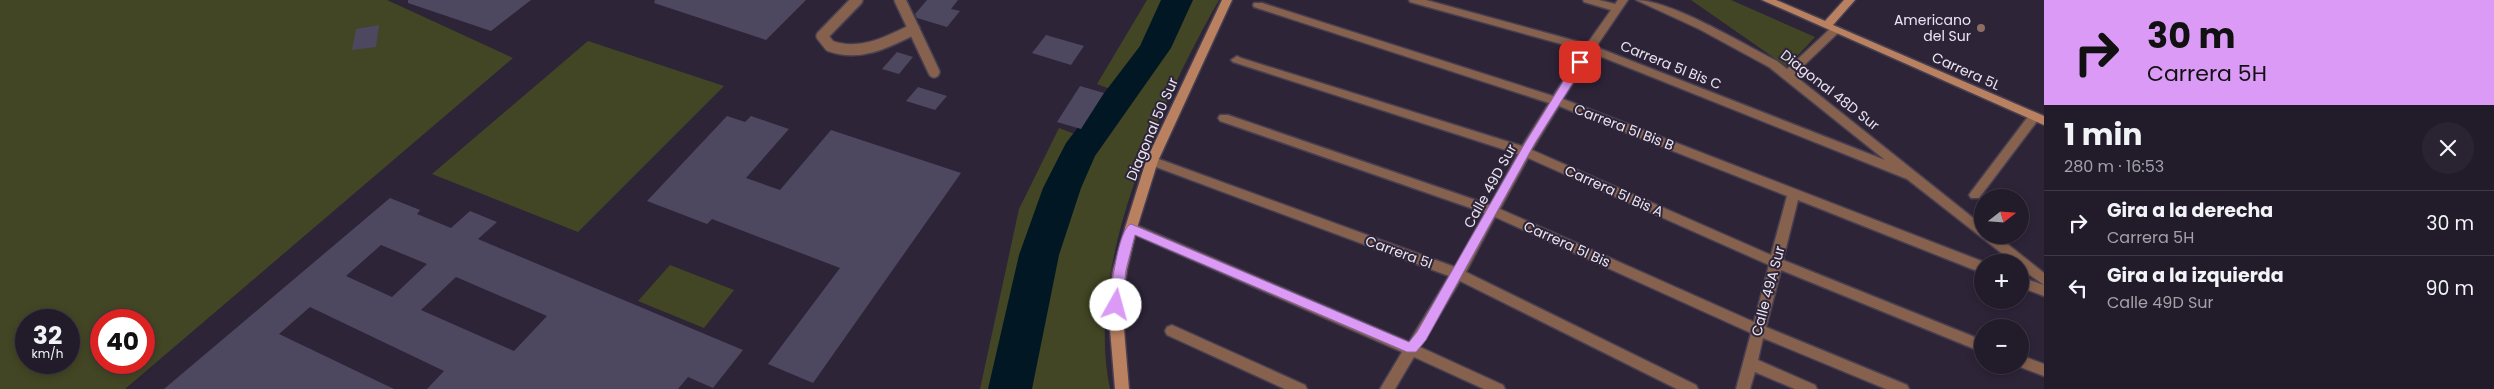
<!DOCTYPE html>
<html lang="es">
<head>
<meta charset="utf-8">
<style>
	:root { --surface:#221b2a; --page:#2a2432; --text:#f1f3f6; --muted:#a2a1a8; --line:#3f3947 }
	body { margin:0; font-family:Poppins,sans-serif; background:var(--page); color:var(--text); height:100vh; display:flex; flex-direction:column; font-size:19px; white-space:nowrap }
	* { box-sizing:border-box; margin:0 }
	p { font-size:16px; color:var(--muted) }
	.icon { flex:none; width:28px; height:28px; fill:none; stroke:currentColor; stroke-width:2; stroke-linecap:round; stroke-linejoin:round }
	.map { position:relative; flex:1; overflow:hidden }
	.sheet { display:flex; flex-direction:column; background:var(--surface); width:450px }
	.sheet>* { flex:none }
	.top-card { background:#da9af6; color:#111; overflow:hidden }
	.needle { width:32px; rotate:73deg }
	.tools { position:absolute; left:1974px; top:189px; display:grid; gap:10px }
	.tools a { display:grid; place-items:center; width:55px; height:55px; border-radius:50%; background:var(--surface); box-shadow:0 2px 8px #0003,0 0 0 1px var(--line); font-size:25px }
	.speed { position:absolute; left:15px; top:309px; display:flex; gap:10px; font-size:25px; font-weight:700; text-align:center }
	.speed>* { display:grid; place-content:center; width:65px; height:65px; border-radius:50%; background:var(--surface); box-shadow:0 2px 8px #0003,0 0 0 1px var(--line); line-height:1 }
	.speed small { font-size:12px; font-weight:400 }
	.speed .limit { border:8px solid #d22; background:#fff; color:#111 }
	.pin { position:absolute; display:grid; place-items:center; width:42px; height:42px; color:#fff; margin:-21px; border-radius:10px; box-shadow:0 2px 8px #0006 }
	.me { position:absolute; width:55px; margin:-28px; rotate:7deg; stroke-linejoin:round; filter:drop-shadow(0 0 4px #0008) }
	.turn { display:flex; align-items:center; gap:18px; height:105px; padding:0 20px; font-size:22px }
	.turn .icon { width:65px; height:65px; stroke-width:2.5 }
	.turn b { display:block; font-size:35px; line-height:42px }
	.round { display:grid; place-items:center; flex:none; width:52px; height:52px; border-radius:26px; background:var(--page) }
	.head { display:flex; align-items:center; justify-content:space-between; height:85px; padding:0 20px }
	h1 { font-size:30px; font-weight:700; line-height:38px }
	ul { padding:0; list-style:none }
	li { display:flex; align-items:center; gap:15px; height:65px; padding:0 20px; border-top:1px solid var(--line) }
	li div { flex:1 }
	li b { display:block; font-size:19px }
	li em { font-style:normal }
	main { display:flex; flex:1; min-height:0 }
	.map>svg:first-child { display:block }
</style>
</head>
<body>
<main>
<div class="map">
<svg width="2044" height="389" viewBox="0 0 2044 389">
	<rect width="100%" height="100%" fill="#2d2438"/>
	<path fill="#424624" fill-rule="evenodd" d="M0,0H387L513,58L125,389H0ZM26,320H69V362H26ZM101,320H144V362H101Z
		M1147,0H1219C1160,104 1084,268 1110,389H980L1019,209L1059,128L1080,136L1115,91L1097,84Z
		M1691,0H1731L1815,37L1787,67Z
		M588,41L724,86L578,232L432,174Z
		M670,265L734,290L704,328L638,301Z"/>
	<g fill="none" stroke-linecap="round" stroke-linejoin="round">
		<path fill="#011824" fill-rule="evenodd" d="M1161,0H1193L1171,48L1095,156L1081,188L1059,255L1032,389H988L1019,255L1043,188L1066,143L1140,46Z"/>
	</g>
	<path fill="#4d485f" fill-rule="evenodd" d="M408,0H531L491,31L408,3Z
		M655,0H806L766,40L654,3Z
		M927,0H958L951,9L960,11L947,27L917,18L915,14Z
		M379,25L376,47L352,50L356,29Z
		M1046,35L1084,46L1071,65L1032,53Z
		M897,52L913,57L899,74L882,69Z
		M1080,86L1104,93L1081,129L1057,122Z
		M918,87L947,96L935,110L906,101Z
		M727,116L745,122L751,116L789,129L746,178L780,190L831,130L961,173L813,383L768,364L840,268L712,219L707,224L647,201Z
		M390,198L420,210L417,214L451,228L470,211L497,222L478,239L743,350L713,388L688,377L678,389H427L444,371L310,307L279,334L394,389H164ZM381,245L427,264L392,297L346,276ZM456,277L547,316L514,351L421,310Z"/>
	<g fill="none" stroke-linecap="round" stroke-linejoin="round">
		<g stroke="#473f52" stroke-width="14">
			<path id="lane" d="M857,0L822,36L830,46C860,57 888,42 914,29
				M900,0L934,72"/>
		</g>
		<g stroke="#473f52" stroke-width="3">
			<path id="street" d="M1409,0H1426L1587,44L1611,10L1584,2L1583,0H1599L1615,4L1618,0H1628L1596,47L1885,160L1769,67L1699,29L1636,0C1671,0 1743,44 1777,61L1787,69L1831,28H1839L1840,30L1839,32L1794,75L1982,225V235H1996L2044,273V285L2020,268V262H2013L1907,179L1592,53L1563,99L1984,262H1982V272L1977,271L1798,200L1783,260L1982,340V352L1781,270L1766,327L1907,385L1909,389H1886L1763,338L1758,360L1815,385L1817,389H1795L1755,372L1750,389H1736L1751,333L1495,217L1466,272L1696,385L1698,389H1677L1460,281L1420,347L1503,385L1505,389H1484L1414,357L1395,389H1380L1402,352L1126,231L1125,228L1126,225H1136L1409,342L1449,276L1148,164L1146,161L1148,158H1156L1455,267L1485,213L1220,121L1218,118L1220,115H1228L1490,205L1518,154L1233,62L1231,60L1237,56L1241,58L1522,146L1549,103L1254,7L1253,5L1254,3H1262L1553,96L1583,50L1410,2ZM1559,106L1787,196L1771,255L1532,150ZM1528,158L1769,265L1754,322L1500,209Z
				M2034,113L2038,114L2040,117L2038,120L1979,198H1971L1969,195L1971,192L2030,114Z
				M2020,277L2044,285V296L2020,287Z
				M1172,325L1305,385L1307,389H1285L1167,335L1165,331L1167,327Z
				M2020,355L2044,364V376L2015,365H2020Z"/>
		</g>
		<g stroke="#473f52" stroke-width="3">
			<path id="secondary" d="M1222,0H1232L1158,161L1137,228L1127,270L1122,305L1129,389H1115L1108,305L1113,270L1125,228L1146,161Z
				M1762,0H1776L1825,21L1844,0H1855L1833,25L2044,116V125Z"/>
		</g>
		<use href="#lane" stroke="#86614e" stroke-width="11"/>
		<use href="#street" fill="#86614e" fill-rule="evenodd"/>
		<use href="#secondary" fill="#ba8161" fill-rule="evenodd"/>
	</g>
	<path fill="#da9af6" stroke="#8e64a0" d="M1577,59H1580L1586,62L1535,143L1426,340L1416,352H1407L1135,235L1126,270L1122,305L1116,310L1111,308L1109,305C1111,291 1118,228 1131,224L1409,342L1417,332L1525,143Z"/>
	<circle fill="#8d6e63" stroke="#2d2438" stroke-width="2" cx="1981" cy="28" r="5"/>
	<g text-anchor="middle" stroke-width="4" stroke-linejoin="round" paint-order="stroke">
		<g font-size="14" fill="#eae4f1" stroke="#2d2438" text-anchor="end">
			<text x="1971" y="25">Americano<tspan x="1971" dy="16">del Sur</tspan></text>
		</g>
		<g font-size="14" fill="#eae4f1" stroke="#2d2438">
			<text transform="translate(1671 65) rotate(22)" y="5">Carrera 5I Bis C</text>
			<text transform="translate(1966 71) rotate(24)" y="5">Carrera 5L</text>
			<text transform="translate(1830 90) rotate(38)" y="5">Diagonal 48D Sur</text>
			<text transform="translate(1624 127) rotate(21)" y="5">Carrera 5I Bis B</text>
			<text transform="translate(1152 129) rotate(-67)" y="5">Diagonal 50 Sur</text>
			<text transform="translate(1490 186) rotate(-61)" y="5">Calle 49D Sur</text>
			<text transform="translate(1614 191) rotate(24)" y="5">Carrera 5I Bis A</text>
			<text transform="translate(1567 244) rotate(24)" y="5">Carrera 5I Bis</text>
			<text transform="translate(1399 252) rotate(20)" y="5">Carrera 5I</text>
			<text transform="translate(1768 291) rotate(-75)" y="5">Calle 49A Sur</text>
		</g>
	</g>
</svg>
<div class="tools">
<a><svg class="needle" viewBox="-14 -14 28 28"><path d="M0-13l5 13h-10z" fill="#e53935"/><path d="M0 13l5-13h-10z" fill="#a2a1a8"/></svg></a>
<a>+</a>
<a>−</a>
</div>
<div class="speed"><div>32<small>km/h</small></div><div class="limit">40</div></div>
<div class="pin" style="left:1580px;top:62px;background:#d93025"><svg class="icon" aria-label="arrive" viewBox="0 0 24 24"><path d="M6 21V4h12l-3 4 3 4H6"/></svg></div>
<svg class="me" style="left:1116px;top:305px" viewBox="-20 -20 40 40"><circle r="19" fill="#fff"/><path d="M0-13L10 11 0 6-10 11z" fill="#da9af6"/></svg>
</div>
<section class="sheet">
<div class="top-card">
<div class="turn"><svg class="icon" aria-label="right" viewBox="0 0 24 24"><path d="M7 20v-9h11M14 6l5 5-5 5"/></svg><div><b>30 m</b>Carrera 5H</div></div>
</div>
<div class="head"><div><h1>1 min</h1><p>280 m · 16:53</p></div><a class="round"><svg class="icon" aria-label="close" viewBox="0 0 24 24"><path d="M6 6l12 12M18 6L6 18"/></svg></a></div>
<ul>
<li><svg class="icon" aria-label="right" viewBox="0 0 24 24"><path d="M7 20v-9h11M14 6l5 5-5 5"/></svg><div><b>Gira a la derecha</b><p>Carrera 5H</p></div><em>30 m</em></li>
<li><svg class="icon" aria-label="left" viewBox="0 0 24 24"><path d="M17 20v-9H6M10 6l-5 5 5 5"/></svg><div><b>Gira a la izquierda</b><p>Calle 49D Sur</p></div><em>90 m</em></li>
</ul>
</section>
</main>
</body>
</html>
